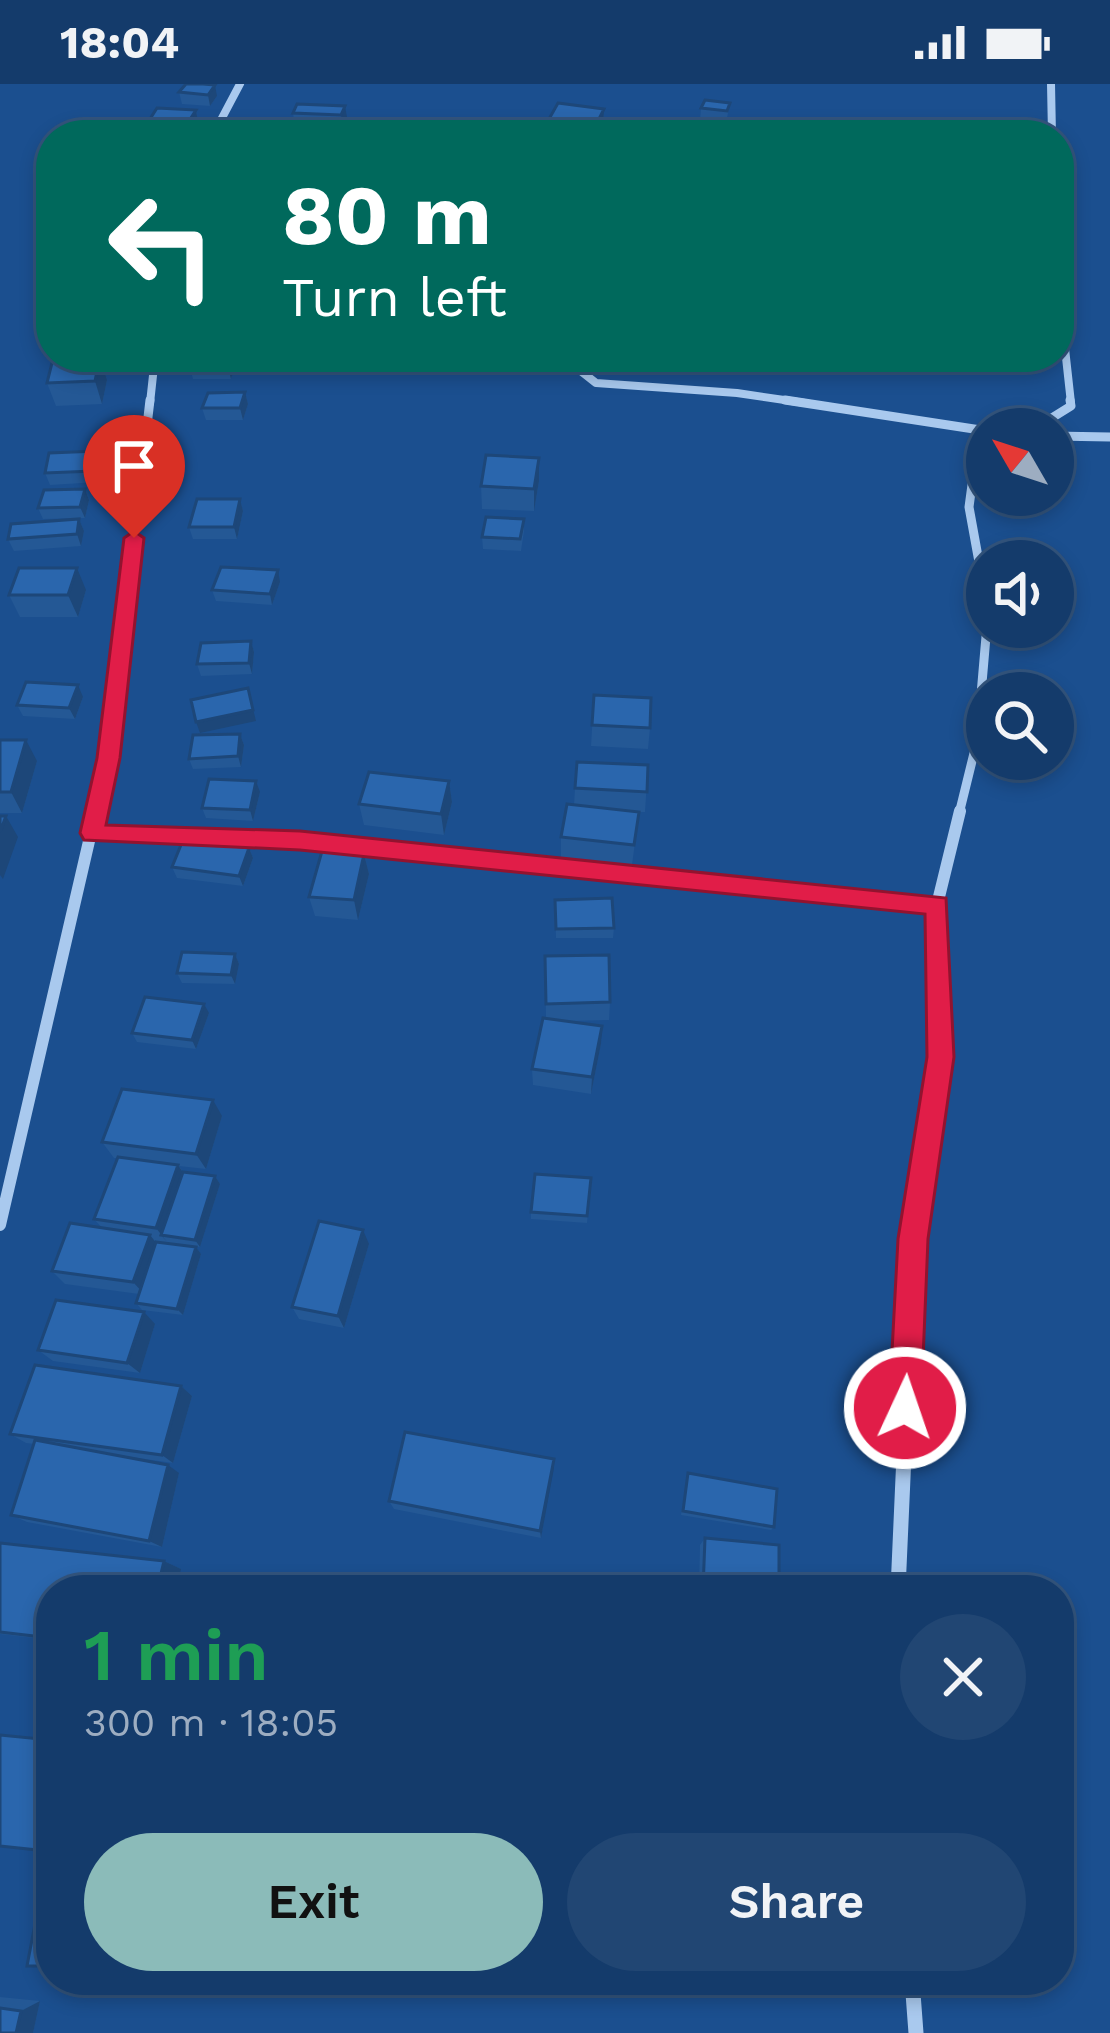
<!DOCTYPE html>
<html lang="en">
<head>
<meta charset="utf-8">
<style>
	body { margin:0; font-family:"Work Sans",sans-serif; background:#214673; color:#f1f3f6; height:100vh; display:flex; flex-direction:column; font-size:45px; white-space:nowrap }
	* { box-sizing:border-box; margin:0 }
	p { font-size:39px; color:#9dadc1 }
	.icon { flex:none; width:66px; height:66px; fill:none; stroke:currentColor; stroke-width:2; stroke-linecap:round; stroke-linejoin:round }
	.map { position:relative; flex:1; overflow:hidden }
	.panel { position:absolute; left:36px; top:1491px; width:1038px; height:420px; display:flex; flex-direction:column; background:#143b6b; border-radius:48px; box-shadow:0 6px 18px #0003,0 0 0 3px #33557e }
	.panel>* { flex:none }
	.banner { position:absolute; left:36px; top:36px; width:1038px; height:252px; border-radius:48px; box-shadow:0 6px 18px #0003,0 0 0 3px #33557e; background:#00695c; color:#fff; overflow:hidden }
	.needle { width:78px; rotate:309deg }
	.tools { position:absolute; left:966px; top:324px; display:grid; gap:24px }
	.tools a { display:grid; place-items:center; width:108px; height:108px; border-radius:50%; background:#143b6b; box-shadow:0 6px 18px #0003,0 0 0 3px #33557e; font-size:60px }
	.pin { position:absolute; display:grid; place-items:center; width:102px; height:102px; color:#fff; margin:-123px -51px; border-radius:50% 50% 50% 0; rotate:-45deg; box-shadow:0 0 12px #0007 }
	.pin .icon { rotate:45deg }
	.me { position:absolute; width:132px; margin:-66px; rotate:3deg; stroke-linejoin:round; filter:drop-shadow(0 0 9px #0008) }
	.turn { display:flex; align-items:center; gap:42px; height:252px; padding:0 48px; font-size:54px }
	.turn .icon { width:156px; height:156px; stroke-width:2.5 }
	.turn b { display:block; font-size:84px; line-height:102px }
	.round { display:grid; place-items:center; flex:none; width:126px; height:126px; border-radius:63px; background:#214673 }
	.overview { display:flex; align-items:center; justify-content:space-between; height:204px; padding:0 48px }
	h1 { font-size:72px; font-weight:600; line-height:90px; color:#1e9e55 }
	.button { display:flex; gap:24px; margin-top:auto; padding:24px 48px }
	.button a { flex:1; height:138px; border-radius:72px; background:#8bbbb9; color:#111; font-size:48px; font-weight:600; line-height:138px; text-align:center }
	.button a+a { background:#214673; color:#f1f3f6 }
	.status { display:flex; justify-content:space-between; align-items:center; height:84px; padding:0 60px; background:#143b6b; direction:ltr }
	.status svg { height:33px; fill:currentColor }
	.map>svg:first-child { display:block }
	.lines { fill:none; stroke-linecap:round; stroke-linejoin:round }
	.street-far3 { stroke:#a9c9ee; stroke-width:8 }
	.street-far2 { stroke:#a9c9ee; stroke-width:9 }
	.street-far1 { stroke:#a9c9ee; stroke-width:12 }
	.street { stroke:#a9c9ee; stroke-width:15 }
	.wall { fill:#245895 }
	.shaded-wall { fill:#1d4779 }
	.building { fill:#2a66ad; stroke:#1d4779; stroke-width:3 }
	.route { fill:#e11d48; stroke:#92132f; stroke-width:3 }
</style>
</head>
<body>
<div class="status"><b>18:04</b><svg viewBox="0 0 49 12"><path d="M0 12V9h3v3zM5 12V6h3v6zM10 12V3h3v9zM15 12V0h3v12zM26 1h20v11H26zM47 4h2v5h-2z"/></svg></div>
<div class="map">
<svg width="1110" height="1949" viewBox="0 0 1110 1949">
	<rect width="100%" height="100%" fill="#1b4f8f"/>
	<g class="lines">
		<path class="street-far3" d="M1051,0L1052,51
			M213,51L240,0
			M1059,210L1071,319
			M563,273L596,299L737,309L805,319
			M150,319L155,273"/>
		<path class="street-far2" d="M785,316L987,347
			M1034,345L1071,322L1070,316
			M1053,352L1110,353
			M987,367L976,371L969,423L987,522
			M96,730L108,674L150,316
			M959,730L977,657L987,541"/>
		<path class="street-far1" d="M92,749L300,757L937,821
			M0,1141L96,727
			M908,1262L913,1155L941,973L937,821L960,727"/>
		<path class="street" d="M898,1506L909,1259
			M912,1896L916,1949"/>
	</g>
	<path class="wall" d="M179,8L217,12L210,22L182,20Z
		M730,19L726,39L700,36L701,24Z
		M297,20L347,33L342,43L343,49L294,36L293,29Z
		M604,25L603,47L601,51H549V35Z
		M196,26L198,38L196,41H203L205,51H166V47L152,46L150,35Z
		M109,273L104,286L107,296L102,320L56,322L47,299L53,275Z
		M190,273H239L238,277H232L234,284L231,295H193L190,284L192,277Z
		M245,308L248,320L243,336H206L202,324Z
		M102,378L98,398L50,401L45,389Z
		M539,397L534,427L482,425L481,402Z
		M85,405L89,416L85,434L43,435L38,424Z
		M240,415L243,427L237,455H193L189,443Z
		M79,435L84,447L81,462L14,467L8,455Z
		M524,435V447L521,467L483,465L482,453Z
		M280,498L272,521L216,517L212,506Z
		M86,506L78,533H20L9,511Z
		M251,557L254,568L252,590L201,592L197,580Z
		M594,611L650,644L648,665L591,662Z
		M83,613L75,635L23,632L17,621Z
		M240,650L244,661L241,683L193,685L189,675Z
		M0,656L37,677L22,729H0Z
		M648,681L645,728H639L632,781L561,773V753L574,721L575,704Z
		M449,697L452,718L444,751L364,741L359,720Z
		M260,708L253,737L206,734L202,724Z
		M249,764L253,774L243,802L177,794L172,783Z
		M364,770L369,790L358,836L315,832L309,813Z
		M555,816L614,844L613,854H556Z
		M235,870L239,880L235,900L182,899L177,889Z
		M545,872L610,918L609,936L567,937L601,960L591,1010L533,1001L532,985L546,934Z
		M209,929L196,965L137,958L132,949Z
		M222,1032L206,1085L179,1082L183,1088L215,1092L220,1100L200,1163L155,1157L196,1163L201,1170L183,1231L142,1226L136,1219L139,1210L65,1200L52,1187L102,1144L94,1135L117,1074H114L102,1058Z
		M591,1094L587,1139L531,1135V1128Z
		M369,1160L344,1244L299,1235L292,1223Z
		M155,1240L140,1289L53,1277L38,1266Z
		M181,1302L192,1312L173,1379L116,1371L179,1389L162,1463L27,1438L11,1431L34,1360L26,1359L10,1350Z
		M554,1375L541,1454L394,1425L389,1417Z
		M688,1389L774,1443L771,1446L681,1431Z
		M705,1454L779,1506H699L700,1461Z
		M0,1459L164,1477L181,1485L51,1506V1556L0,1550Z
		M0,1913L40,1917L33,1949H0Z"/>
	<path class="shaded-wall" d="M215,1L217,12L210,22L208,11Z
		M345,22L347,33L343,43L341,31Z
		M604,25L603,47L601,51H595L596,41Z
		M196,26L198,38L192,49L189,37Z
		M100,273L107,296L102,320L95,297Z
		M101,273H109L105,286L101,274Z
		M231,273L234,284L231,295L228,283Z
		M245,308L248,320L243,336L240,324Z
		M98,367L102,378L98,398L94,387Z
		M539,374V397L534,427V405Z
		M85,405L89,416L85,434L80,423Z
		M240,415L243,427L237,455L234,443Z
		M79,435L84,447L81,462L77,450Z
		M77,484L86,506L78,533L68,511Z
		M278,486L280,498L272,521L270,510Z
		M251,557L254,568L252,590L249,579Z
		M78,601L83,613L75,635L69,624Z
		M248,604L256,637L200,649L196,638Z
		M240,650L244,661L241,683L238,672Z
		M26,656L37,677L22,729L11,708Z
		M256,697L260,708L253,737L250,726Z
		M449,697L452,718L444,751L441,730Z
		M6,732L18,753L3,795L0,791V748Z
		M249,764L253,774L243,802L239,792Z
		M364,770L369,790L358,836L354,816Z
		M235,870L239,880L235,900L231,891Z
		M204,920L209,929L196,965L192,956Z
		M602,942L601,960L591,1010L592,993Z
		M213,1016L222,1032L206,1085L196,1070Z
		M178,1081L188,1096L161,1151L167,1158L156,1144Z
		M215,1092L220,1100L200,1163L195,1156Z
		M363,1146L369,1160L344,1244L338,1232Z
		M150,1151L161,1165L145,1211L133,1198Z
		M196,1163L201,1170L183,1231L177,1225Z
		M144,1228L155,1240L140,1289L127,1279Z
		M181,1302L192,1312L173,1379L162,1371Z
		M554,1375V1384L541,1454L540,1447Z
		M168,1381L179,1389L162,1463L149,1457Z
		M164,1477L181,1485L176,1506H157Z
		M40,1917L33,1949H16L21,1927Z"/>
	<path class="building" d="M186,0H203L215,1L208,11L179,8Z
		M705,16L730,19L727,27L701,24Z
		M558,19L604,25L596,41L549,35Z
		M297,20L345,22L341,31L293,29Z
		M157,24L196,26L189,37L150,35Z
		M281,35L341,38L339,45L279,39Z
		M172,39L203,41L196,51L165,48Z
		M275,39L339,45L335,51H268Z
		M686,39L731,45L728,51H680Z
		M100,273L95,297L47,299L53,275Z
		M193,273H231L228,283L190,284Z
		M245,308L240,324H202L208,309Z
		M98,367L94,387L45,389L49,369Z
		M486,371L539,374L534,405L481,402Z
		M85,405L80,423L38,424L44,406Z
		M197,415H240L234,443H189Z
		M486,433L524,435L520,455L482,453Z
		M79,435L77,450L8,455L11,440Z
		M221,483L278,486L270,510L212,506Z
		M19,484H77L68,511H9Z
		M251,557L249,579L197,580L201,559Z
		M26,598L78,601L69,624L17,621Z
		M248,604L253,626L196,638L191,616Z
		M594,611L651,614L650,644L592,641Z
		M240,650L238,672L189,675L193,651Z
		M0,656H26L11,708H0Z
		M577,678L648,681L647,708L575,704Z
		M369,688L449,697L441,730L359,720Z
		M209,695L256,697L250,726L202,724Z
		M567,720L639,728L634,761L561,753Z
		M0,732H6L0,748Z
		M183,756L249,764L239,792L172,783Z
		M322,767L364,770L354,816L309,813Z
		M612,814L614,844L556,845L555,816Z
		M182,868L235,870L231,891L177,889Z
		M609,871L610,918L546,920L545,872Z
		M145,913L204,920L192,956L132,949Z
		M543,934L602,942L592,993L532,985Z
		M122,1005L213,1016L196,1070L102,1058Z
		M118,1073L178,1081L156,1144L94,1135Z
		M183,1088L215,1092L195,1156L161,1151Z
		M535,1090L591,1094L587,1132L531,1128Z
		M319,1137L363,1146L338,1232L292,1223Z
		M70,1139L150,1151L133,1198L52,1187Z
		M156,1158L196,1163L177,1225L136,1219Z
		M56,1216L144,1228L127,1279L38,1266Z
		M35,1281L181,1302L162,1371L10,1350Z
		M405,1348L554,1375L540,1447L389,1417Z
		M35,1356L168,1381L149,1457L11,1431Z
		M688,1389L777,1405L774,1443L683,1427Z
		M705,1454L779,1461V1506H703Z
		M0,1459L164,1477L157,1506H51V1554L0,1548Z
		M0,1651L51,1656V1749L47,1767L0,1762Z
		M39,1819H51V1882H27Z
		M0,1924L21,1927L16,1949H0Z"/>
	<path class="route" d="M134,447L144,454L120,674L106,741L300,747L946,814L954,973L928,1155L921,1324L916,1336L905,1340L894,1336L889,1324L898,1155L927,973L925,830L300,766L84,756L80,749L97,674L124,454Z"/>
</svg>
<div class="tools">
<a><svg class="needle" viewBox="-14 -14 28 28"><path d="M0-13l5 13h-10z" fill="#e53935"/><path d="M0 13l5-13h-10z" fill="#9dadc1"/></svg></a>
<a><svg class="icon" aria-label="sound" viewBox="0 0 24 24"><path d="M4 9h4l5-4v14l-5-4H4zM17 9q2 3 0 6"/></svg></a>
<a><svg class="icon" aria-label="search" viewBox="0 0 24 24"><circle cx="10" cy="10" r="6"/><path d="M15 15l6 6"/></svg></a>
</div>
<div class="pin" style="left:134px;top:454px;background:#d93025"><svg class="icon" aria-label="arrive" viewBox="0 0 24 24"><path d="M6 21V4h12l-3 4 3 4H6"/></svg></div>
<svg class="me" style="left:905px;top:1324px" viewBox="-20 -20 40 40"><circle r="17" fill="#e11d48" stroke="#fff" stroke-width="3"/><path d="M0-11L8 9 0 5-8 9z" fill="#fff"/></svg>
<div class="banner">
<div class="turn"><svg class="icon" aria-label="left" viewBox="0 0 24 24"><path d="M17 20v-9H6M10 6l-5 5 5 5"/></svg><div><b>80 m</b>Turn left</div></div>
</div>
<section class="panel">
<div class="overview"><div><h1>1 min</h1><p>300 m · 18:05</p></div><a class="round"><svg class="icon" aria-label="close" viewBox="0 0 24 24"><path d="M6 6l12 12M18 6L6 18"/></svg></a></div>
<div class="button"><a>Exit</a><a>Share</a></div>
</section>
</div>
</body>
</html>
